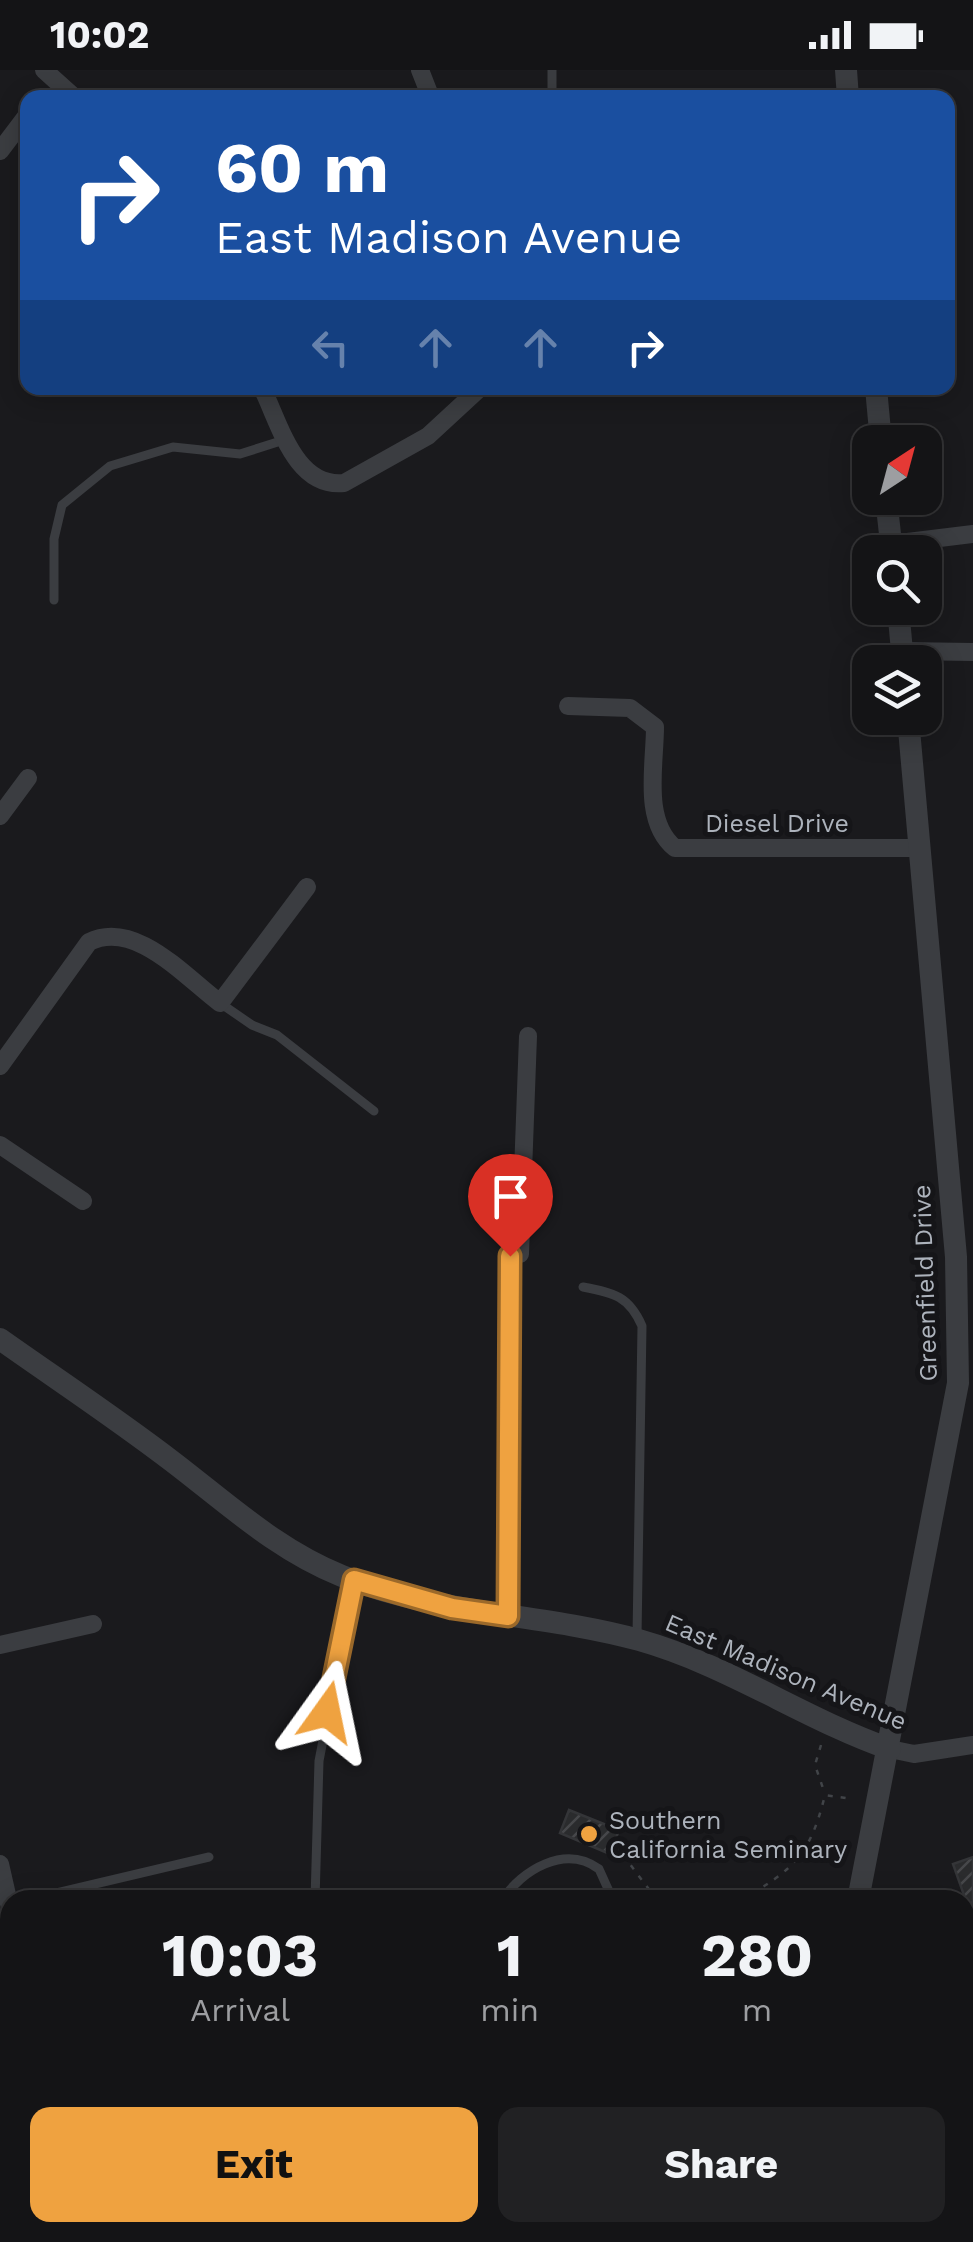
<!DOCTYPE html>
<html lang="en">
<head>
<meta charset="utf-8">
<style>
	body { margin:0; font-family:"Work Sans",sans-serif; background:#212123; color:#f1f3f6; height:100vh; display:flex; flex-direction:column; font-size:38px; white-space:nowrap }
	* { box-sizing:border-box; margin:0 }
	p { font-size:32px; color:#9d9ea1 }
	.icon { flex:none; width:55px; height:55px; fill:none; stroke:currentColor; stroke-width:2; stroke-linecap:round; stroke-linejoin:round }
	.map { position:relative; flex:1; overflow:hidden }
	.drawer { position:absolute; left:0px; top:1820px; width:975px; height:352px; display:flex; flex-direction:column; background:#141416; border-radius:30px 30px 0 0; box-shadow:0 5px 25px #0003,0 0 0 2px #333335 }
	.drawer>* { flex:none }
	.banner { position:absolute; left:20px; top:20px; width:935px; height:305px; border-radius:20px; box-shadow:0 5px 25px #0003,0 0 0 2px #333335; background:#1a4fa0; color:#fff; overflow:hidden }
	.needle { width:65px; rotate:36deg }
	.controls { position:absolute; left:852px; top:355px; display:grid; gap:20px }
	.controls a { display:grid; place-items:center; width:90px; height:90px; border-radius:20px; background:#141416; box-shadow:0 5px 25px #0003,0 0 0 2px #333335; font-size:50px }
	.pin { position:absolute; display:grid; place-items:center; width:85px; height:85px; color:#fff; margin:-102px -42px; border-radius:50% 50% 50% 0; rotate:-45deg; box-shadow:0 0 10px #0007 }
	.pin .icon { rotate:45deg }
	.me { position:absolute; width:110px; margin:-55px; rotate:12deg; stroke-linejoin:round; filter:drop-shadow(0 0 8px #0008) }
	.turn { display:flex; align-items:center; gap:35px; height:210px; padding:0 30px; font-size:45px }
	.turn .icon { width:130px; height:130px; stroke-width:2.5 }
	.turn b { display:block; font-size:70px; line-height:85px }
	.lanes { display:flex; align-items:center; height:95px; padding:0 30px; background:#0003; justify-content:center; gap:50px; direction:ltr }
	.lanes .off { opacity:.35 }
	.eta { display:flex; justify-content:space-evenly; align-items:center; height:170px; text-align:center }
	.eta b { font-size:60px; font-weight:700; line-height:70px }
	.button { display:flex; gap:20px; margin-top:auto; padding:20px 30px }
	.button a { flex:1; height:115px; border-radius:20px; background:#efa240; color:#111; font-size:40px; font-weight:700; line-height:115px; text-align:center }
	.button a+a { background:#212123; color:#f1f3f6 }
	.status { display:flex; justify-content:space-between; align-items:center; height:70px; padding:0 50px; background:#141416; direction:ltr }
	.status svg { height:28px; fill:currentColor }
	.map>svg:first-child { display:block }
	.building { fill:url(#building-hatch); stroke:#343538; stroke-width:2.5 }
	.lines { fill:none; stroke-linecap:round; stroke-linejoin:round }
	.path { stroke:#414448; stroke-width:2.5; stroke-dasharray:5 8; stroke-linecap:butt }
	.service { stroke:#3b3d41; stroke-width:9 }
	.minor { stroke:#3b3d41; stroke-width:18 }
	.tertiary { stroke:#3b3d41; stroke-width:22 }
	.route-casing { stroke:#9b692a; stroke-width:25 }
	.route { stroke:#efa240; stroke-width:18 }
	.poi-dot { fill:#efa240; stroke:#151518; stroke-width:4 }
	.labels { text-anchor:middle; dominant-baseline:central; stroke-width:10; stroke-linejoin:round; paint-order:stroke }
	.street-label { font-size:25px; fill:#adb3bc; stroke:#151518 }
	.poi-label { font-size:25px; fill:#adb3bc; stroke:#151518; text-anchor:start }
</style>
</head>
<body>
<div class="status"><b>10:02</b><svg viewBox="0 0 49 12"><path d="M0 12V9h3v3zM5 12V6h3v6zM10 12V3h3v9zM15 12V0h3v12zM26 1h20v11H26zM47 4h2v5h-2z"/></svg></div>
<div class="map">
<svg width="973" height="2172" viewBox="0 0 973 2172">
	<defs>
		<pattern id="building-hatch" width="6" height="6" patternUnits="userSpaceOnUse" patternTransform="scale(2.5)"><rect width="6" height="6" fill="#2a2b2d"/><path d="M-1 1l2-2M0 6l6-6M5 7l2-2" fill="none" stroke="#46474a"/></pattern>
	</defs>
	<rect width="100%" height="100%" fill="#1a1a1d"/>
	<path class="building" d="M569,1740L619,1760L610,1784L560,1763Z
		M973,1787V1845H971L953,1794Z"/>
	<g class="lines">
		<path class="path" d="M821,1675L815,1695L825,1724
			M612,1782L620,1781L657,1830
			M741,1830C793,1800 810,1786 825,1725L852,1729
			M965,2130L973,2133"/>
		<path class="service" d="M552,0V28
			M54,530V469L62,435L110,396L173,377L240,384L284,370
			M220,933L252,955L277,965L374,1041
			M583,1217C614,1223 629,1226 642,1256L637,1566
			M27,1830L209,1787
			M315,1830L319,1691L353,1513
			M475,1830L476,1827
			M502,1830C522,1800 565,1774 599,1799L613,1830"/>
		<path class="minor" d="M44,0L75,28
			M420,0L431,28
			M0,81L28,44
			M262,318C280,354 295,418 344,413L428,366L480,318
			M891,474L973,464
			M902,581L973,582
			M568,636L630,638L655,657C655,695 642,751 675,778H921
			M0,746L28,708
			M0,996L89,872C135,849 184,906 220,933L307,817
			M0,1075L83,1131
			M508,1545L510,1186L520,1184L528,966
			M0,1575L93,1554
			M890,1679L914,1684L973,1675
			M0,1794L10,1838
			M0,2093L10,2090
			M85,2162L87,2172"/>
		<path class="tertiary" d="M846,0L848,28
			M876,318L881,372
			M886,428L892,482
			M898,538L903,592
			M0,1269C58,1310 117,1349 173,1392C228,1434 277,1480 342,1506C437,1545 541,1543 639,1570C728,1595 804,1649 890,1679
			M858,1830L958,1313L956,1187L908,648
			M787,2172L789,2162"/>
	</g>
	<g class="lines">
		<g class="route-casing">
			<path id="route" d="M327,1642L354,1510L452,1538L508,1546L510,1186"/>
		</g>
		<use href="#route" class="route"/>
	</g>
	<circle class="poi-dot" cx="589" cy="1764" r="10"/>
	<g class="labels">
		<g class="street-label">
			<text x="777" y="753">Diesel Drive</text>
			<text transform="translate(925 1213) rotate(-92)">Greenfield Drive</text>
			<text transform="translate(786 1602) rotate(23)">East Madison Avenue</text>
		</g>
		<g class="poi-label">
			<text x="609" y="1750">Southern<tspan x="609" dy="29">California Seminary</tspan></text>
		</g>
	</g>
</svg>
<div class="controls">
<a><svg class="needle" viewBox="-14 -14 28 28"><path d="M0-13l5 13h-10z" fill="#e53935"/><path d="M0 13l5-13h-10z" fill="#9d9ea1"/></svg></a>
<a><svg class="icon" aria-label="search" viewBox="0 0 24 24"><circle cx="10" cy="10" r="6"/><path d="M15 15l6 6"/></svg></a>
<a><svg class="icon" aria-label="layers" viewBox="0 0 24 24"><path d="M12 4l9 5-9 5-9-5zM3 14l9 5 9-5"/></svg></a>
</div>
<div class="pin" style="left:510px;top:1186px;background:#d93025"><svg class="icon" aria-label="arrive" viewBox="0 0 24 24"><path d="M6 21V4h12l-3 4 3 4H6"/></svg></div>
<svg class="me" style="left:327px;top:1642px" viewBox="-20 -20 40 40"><path d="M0-17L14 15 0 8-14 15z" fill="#efa240" stroke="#fff" stroke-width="4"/></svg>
<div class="banner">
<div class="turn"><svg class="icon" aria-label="right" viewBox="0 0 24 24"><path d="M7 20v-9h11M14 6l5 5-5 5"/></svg><div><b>60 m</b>East Madison Avenue</div></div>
<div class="lanes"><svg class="icon off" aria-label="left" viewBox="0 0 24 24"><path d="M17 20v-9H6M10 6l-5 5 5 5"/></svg><svg class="icon off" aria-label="ahead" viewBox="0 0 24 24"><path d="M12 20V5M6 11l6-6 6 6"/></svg><svg class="icon off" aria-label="ahead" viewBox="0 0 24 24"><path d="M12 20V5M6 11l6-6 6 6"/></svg><svg class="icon" aria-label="right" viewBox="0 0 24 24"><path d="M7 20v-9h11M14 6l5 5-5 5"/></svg></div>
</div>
<section class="drawer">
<div class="eta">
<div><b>10:03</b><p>Arrival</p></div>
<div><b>1</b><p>min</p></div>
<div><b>280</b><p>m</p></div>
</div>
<div class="button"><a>Exit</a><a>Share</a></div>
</section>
</div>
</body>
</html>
